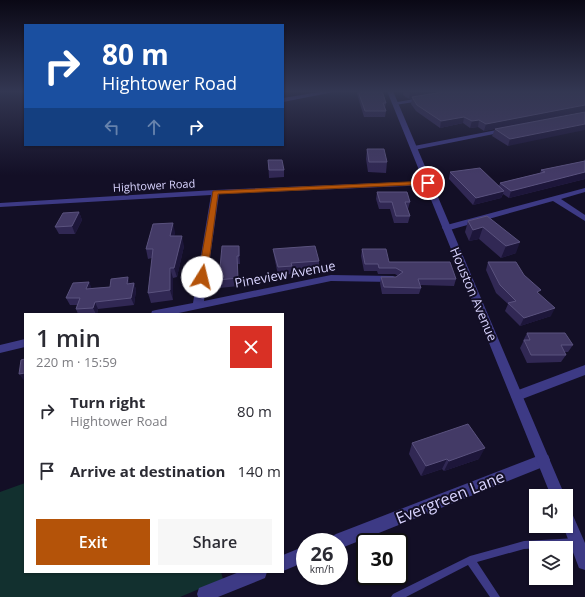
<!DOCTYPE html>
<html lang="en">
<head>
<meta charset="utf-8">
<style>
	body { margin:0; font-family:"Open Sans",sans-serif; background:#f7f7f7; color:#2b2b33; height:100vh; display:flex; flex-direction:column; font-size:15px; white-space:nowrap }
	* { box-sizing:border-box; margin:0 }
	p { font-size:13px; color:#7c7c81 }
	.icon { flex:none; width:22px; height:22px; fill:none; stroke:currentColor; stroke-width:2; stroke-linecap:round; stroke-linejoin:round }
	.map { position:relative; flex:1; overflow:hidden }
	.drawer { position:absolute; left:24px; top:313px; width:260px; height:260px; display:flex; flex-direction:column; background:#fff; border-radius:0px; box-shadow:0 1px 3px #0004 }
	.drawer>* { flex:none }
	.hud { position:absolute; left:24px; top:24px; width:260px; height:122px; border-radius:0px; box-shadow:0 1px 3px #0004; background:#1a4fa0; color:#fff; overflow:hidden }
	.controls { position:absolute; left:529px; top:489px; display:grid; gap:8px }
	.controls a { display:grid; place-items:center; width:44px; height:44px; border-radius:0px; background:#fff; box-shadow:0 1px 3px #0004; font-size:20px }
	.speed { position:absolute; left:296px; top:533px; display:flex; gap:8px; font-size:20px; font-weight:700; text-align:center }
	.speed>* { display:grid; place-content:center; width:52px; height:52px; border-radius:50%; background:#fff; box-shadow:0 1px 3px #0004; line-height:1 }
	.speed small { font-size:10px; font-weight:400 }
	.speed .limit { border:2px solid #111; border-radius:6px; background:#fff; color:#111 }
	.pin { position:absolute; display:grid; place-items:center; width:34px; height:34px; color:#fff; margin:-17px; border:2px solid #fff; border-radius:50%; box-shadow:0 1px 4px #0007 }
	.me { position:absolute; width:44px; margin:-22px; rotate:9deg; stroke-linejoin:round; filter:drop-shadow(0 0 3px #0008) }
	.turn { display:flex; align-items:center; gap:14px; height:84px; padding:0 12px; font-size:18px }
	.turn .icon { width:52px; height:52px; stroke-width:2.5 }
	.turn b { display:block; font-size:28px; line-height:34px }
	.lanes { display:flex; align-items:center; height:38px; padding:0 12px; background:#0003; justify-content:center; gap:20px; direction:ltr }
	.lanes .off { opacity:.35 }
	.round { display:grid; place-items:center; flex:none; width:42px; height:42px; border-radius:0px; background:#f7f7f7 }
	.summary { display:flex; align-items:center; justify-content:space-between; height:68px; padding:0 12px }
	h1 { font-size:24px; font-weight:600; line-height:30px }
	.action { display:flex; gap:8px; margin-top:auto; padding:8px 12px }
	.action a { flex:1; height:46px; border-radius:0px; background:#b45309; color:#fff; font-size:16px; font-weight:600; line-height:46px; text-align:center }
	.action a+a { background:#f7f7f7; color:#2b2b33 }
	ul { padding:0; list-style:none }
	li { display:flex; align-items:center; gap:12px; height:60px; padding:0 12px }
	li div { flex:1 }
	li b { display:block; font-size:15px }
	li em { font-style:normal }
	.map>svg:first-child { display:block }
	.green { fill:#12302f }
	.lines { fill:none; stroke-linecap:round; stroke-linejoin:round }
	.service { fill:#3d3a85; fill-rule:evenodd }
	.minor { fill:#3d3a85; fill-rule:evenodd }
	.tertiary { fill:#3d3a85; fill-rule:evenodd }
	.wall { fill:#312854 }
	.shaded-wall { fill:#1d163a }
	.building { fill:#433a66; stroke:#5a527e }
	.route { fill:#b45309; stroke:#753606 }
	.labels { text-anchor:middle; dominant-baseline:central; stroke-width:4; stroke-linejoin:round; paint-order:stroke }
	.far-street-label { font-size:11px; fill:#d9d4ff; stroke:#130f26 }
	.street-label { font-size:13px; fill:#d9d4ff; stroke:#130f26 }
	.near-street-label { font-size:16px; fill:#d9d4ff; stroke:#130f26 }
</style>
</head>
<body>
<div class="map">
<svg width="585" height="597" viewBox="0 0 585 597">
	<rect width="100%" height="100%" fill="#130f26"/>
	<path class="green" d="M25,483V572H221L223,579L180,597H0V492Z"/>
	<g class="lines">
		<path class="service" d="M577,538L580,539L581,542L580,545L577,546L524,549L477,562L500,597H490L468,565L406,597H391L393,594L470,556L524,541Z"/>
		<path class="minor" d="M325,91H339L283,102V98Z
			M425,97L428,99L427,100L395,105L392,103Z
			M507,128L509,129V131L414,150L411,148L414,146Z
			M428,181L432,183L431,185L219,194L204,301L331,275L393,276L398,279L393,282L331,281L174,314H151L152,311L156,310L193,303L211,195L0,207V203L215,190Z
			M585,188V192L561,199L585,215V221L553,201L446,231L442,228L443,226Z
			M25,339V347L0,353V345Z
			M585,365V375L517,401L513,400L511,396L513,392Z
			M543,454L548,455L550,460L548,465L339,549V542H328L331,537L336,534Z
			M305,546V562L283,571V555Z
			M239,572H267L265,578L218,597H198L197,594L199,588Z"/>
		<path class="tertiary" d="M387,91H393L565,496H551Z
			M566,509L571,511L585,543V570L579,568L563,526H566Z"/>
	</g>
	<path class="wall" d="M357,91H374L386,103L385,108L386,111L385,117H364L357,94Z
		M402,91H585V111L484,131L478,127L470,128L463,123L440,128L416,111L411,104L412,98L409,99L403,95Z
		M585,112L508,146L492,136L495,129Z
		M367,149L387,162L386,173L368,172L366,159Z
		M585,159V179L509,198L503,194L501,198L473,205L449,179L450,172L499,186L500,183L540,173L541,170L584,161Z
		M268,160L284,170V177L269,178Z
		M377,192L410,202L408,209L410,216L408,223H394L390,209H379L376,199Z
		M79,212L82,220L75,234H59L55,227Z
		M487,216L516,253L501,258L479,239L469,241L465,232L468,221Z
		M175,232L174,236L184,246L177,277L173,278V300L151,303L148,293L152,258L148,259L146,249Z
		M239,246L240,254V264H237L239,286L219,288L218,280L220,268Z
		M273,249L319,261V268L292,270V274L278,275L274,256Z
		M362,249L389,262L456,279L454,286L420,285L421,288L419,294H382L380,283L381,277H396L398,276L395,274H378L377,271H364L361,256Z
		M488,262L524,275L539,294L551,316L520,326L505,311L508,304L496,293L486,270Z
		M89,282L91,288L110,287L134,283L136,290L134,305L98,309L97,314H78L76,309L77,305H70L66,298Z
		M527,333L573,345L568,352H565L566,355L561,362L527,363L520,348L523,342V341Z
		M412,443L479,459L444,471L442,469L421,476L409,454Z"/>
	<path class="shaded-wall" d="M416,91H451L409,99L410,92Z
		M585,105V111L484,131L486,124Z
		M464,117L463,123L440,128L441,121Z
		M479,120L478,127L470,128L472,121Z
		M585,124V130L508,146L510,139Z
		M585,172V179L509,198L511,191Z
		M504,191L501,198L473,205L476,198Z
		M79,212L82,220L75,234L72,226Z
		M173,223L175,232L172,246L170,236Z
		M483,227L479,239L469,241L473,230Z
		M182,236L184,246L177,277L174,268Z
		M520,242L516,253L501,258L506,246Z
		M239,246L240,254V264L239,256Z
		M170,268L173,278V300L170,290Z
		M128,277L130,284H127Z
		M89,282L92,289H86Z
		M134,283L136,290L134,305L131,298Z
		M95,302L98,309L97,314H96L93,308Z
		M555,308L551,316L520,326L524,318Z
		M25,373V382L19,374Z
		M485,448L479,459L444,471L449,461Z
		M447,459L442,469L421,476L426,466Z"/>
	<path class="building" d="M358,91H374V92L382,91L386,103H383L386,111H365Z
		M449,91H585V105L486,124L479,120L472,121L464,117L441,121L417,105L412,97Z
		M585,112V124L510,139L495,129Z
		M367,149H384L387,162H369Z
		M268,160H282L284,170H269Z
		M585,161V172L511,191L500,183L545,172L541,170Z
		M480,168L504,191L476,198L450,172Z
		M377,192H407L410,202H405L410,216H396L392,202H380Z
		M79,212L72,226L55,227L63,213Z
		M487,216L520,242L506,246L483,227L473,230L468,221Z
		M173,223L170,236H182L174,268H170V290L148,293L153,249H146L153,224Z
		M222,246H239V256H237L238,278L218,280V268H220Z
		M315,246L319,261L291,263L292,266L278,267L273,249Z
		M362,249H386L389,262H450L456,279H418L421,288L384,287L381,277H396L403,272L396,268H379L378,264H365Z
		M488,262H516L524,275L541,290L537,292L555,308L524,318L508,303L516,301L500,285Z
		M128,277L127,284L134,283L131,298L95,302L93,308L76,309L80,298H66L73,283L89,282L86,289L110,287L111,279Z
		M527,333H565L573,345H561L566,355H531L524,340H530Z
		M25,359V373L19,374L21,360Z
		M468,424L485,448L449,461L447,459L426,466L412,443Z"/>
	<linearGradient id="sky" x2="0" y2="1"><stop stop-color="#0a0815"/><stop offset="0.52" stop-color="#333752"/><stop offset="1" stop-color="#333752" stop-opacity="0"/></linearGradient>
	<rect width="585" height="175" fill="url(#sky)"/>
	<path class="route" d="M428,181H431V184L218,194L207,277L202,279L198,277L213,191Z"/>
	<g class="labels">
		<g class="far-street-label">
			<text transform="translate(154 185) rotate(-3)">Hightower Road</text>
		</g>
		<g class="street-label">
			<text transform="translate(285 274) rotate(-10)">Pineview Avenue</text>
			<text transform="translate(474 294) rotate(67)">Houston Avenue</text>
		</g>
		<g class="near-street-label">
			<text transform="translate(450 497) rotate(-22)">Evergreen Lane</text>
		</g>
	</g>
</svg>
<div class="controls">
<a><svg class="icon" aria-label="sound" viewBox="0 0 24 24"><path d="M4 9h4l5-4v14l-5-4H4zM17 9q2 3 0 6"/></svg></a>
<a><svg class="icon" aria-label="layers" viewBox="0 0 24 24"><path d="M12 4l9 5-9 5-9-5zM3 14l9 5 9-5"/></svg></a>
</div>
<div class="speed"><div>26<small>km/h</small></div><div class="limit">30</div></div>
<div class="pin" style="left:428px;top:183px;background:#d93025"><svg class="icon" aria-label="arrive" viewBox="0 0 24 24"><path d="M6 21V4h12l-3 4 3 4H6"/></svg></div>
<svg class="me" style="left:202px;top:277px" viewBox="-20 -20 40 40"><circle r="19" fill="#fff"/><path d="M0-13L10 11 0 6-10 11z" fill="#b45309"/></svg>
<div class="hud">
<div class="turn"><svg class="icon" aria-label="right" viewBox="0 0 24 24"><path d="M7 20v-9h11M14 6l5 5-5 5"/></svg><div><b>80 m</b>Hightower Road</div></div>
<div class="lanes"><svg class="icon off" aria-label="left" viewBox="0 0 24 24"><path d="M17 20v-9H6M10 6l-5 5 5 5"/></svg><svg class="icon off" aria-label="ahead" viewBox="0 0 24 24"><path d="M12 20V5M6 11l6-6 6 6"/></svg><svg class="icon" aria-label="right" viewBox="0 0 24 24"><path d="M7 20v-9h11M14 6l5 5-5 5"/></svg></div>
</div>
<section class="drawer">
<div class="summary"><div><h1>1 min</h1><p>220 m · 15:59</p></div><a class="round" style="background:#d93025;color:#fff"><svg class="icon" aria-label="close" viewBox="0 0 24 24"><path d="M6 6l12 12M18 6L6 18"/></svg></a></div>
<ul>
<li><svg class="icon" aria-label="right" viewBox="0 0 24 24"><path d="M7 20v-9h11M14 6l5 5-5 5"/></svg><div><b>Turn right</b><p>Hightower Road</p></div><em>80 m</em></li>
<li><svg class="icon" aria-label="arrive" viewBox="0 0 24 24"><path d="M6 21V4h12l-3 4 3 4H6"/></svg><div><b>Arrive at destination</b></div><em>140 m</em></li>
</ul>
<div class="action"><a>Exit</a><a>Share</a></div>
</section>
</div>
</body>
</html>
